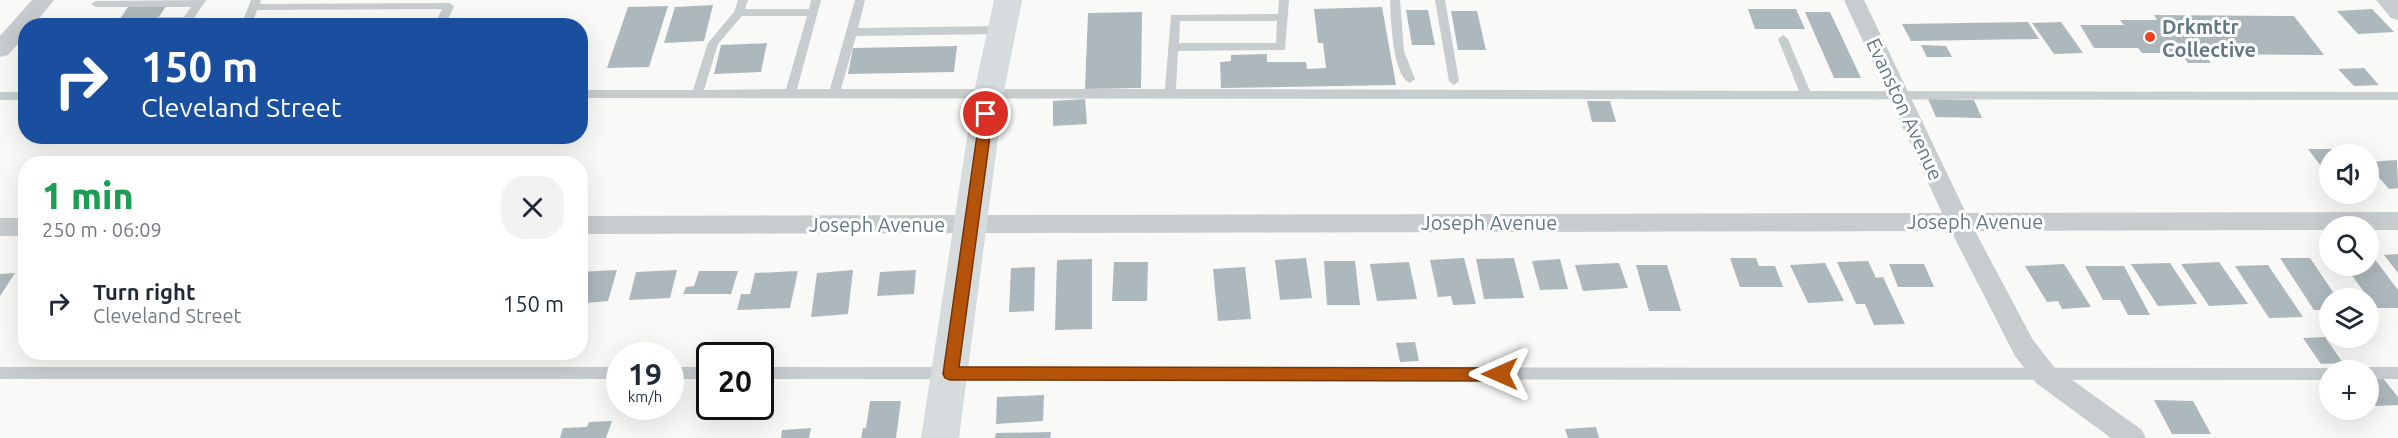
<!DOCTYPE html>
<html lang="en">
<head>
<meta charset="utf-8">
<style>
	body { margin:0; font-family:Ubuntu,sans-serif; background:#f2f2f3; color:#1f2937; height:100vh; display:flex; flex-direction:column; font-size:22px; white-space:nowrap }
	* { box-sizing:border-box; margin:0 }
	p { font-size:20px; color:#747a83 }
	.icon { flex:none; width:33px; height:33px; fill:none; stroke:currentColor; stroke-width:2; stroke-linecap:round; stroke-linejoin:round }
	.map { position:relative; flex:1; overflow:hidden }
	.sheet { position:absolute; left:18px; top:156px; width:570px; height:204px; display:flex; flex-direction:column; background:#fff; border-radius:24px; box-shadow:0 6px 24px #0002 }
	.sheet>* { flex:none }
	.hud { position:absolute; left:18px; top:18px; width:570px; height:126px; border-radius:24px; box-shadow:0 6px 24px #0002; background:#1a4fa0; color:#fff; overflow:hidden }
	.buttons { position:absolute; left:2319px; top:144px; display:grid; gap:12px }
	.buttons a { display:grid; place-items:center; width:60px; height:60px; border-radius:50%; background:#fff; box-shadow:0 6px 24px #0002; font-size:30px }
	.speed { position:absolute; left:606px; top:342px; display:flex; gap:12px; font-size:30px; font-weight:700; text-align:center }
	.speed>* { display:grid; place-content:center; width:78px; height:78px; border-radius:50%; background:#fff; box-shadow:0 6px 24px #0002; line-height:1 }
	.speed small { font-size:15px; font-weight:400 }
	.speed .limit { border:3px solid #111; border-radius:9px; background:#fff; color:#111 }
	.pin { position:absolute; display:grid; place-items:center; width:51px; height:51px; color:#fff; margin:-26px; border:3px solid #fff; border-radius:50%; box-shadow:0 2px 6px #0007 }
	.me { position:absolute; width:66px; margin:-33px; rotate:270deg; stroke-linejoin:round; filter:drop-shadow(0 0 4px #0008) }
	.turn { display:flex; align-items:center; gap:21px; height:126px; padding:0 24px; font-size:27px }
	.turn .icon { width:78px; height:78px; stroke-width:2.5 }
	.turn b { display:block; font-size:42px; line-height:51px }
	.round { display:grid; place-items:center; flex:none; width:63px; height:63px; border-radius:24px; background:#f2f2f3 }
	.headline { display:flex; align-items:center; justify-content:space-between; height:102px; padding:0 24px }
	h1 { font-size:36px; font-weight:800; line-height:45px; color:#1e9e55 }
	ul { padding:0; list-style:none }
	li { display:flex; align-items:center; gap:18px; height:90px; padding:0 24px }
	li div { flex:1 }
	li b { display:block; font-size:22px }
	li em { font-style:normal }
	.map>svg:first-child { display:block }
	.building { fill:#adb8bc }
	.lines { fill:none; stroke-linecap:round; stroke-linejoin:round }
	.service { fill:#c7cccf; fill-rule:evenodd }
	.minor { fill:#c7cccf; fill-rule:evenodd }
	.secondary { fill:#d6dbde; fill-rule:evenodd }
	.route { fill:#b45309; stroke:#753606; stroke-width:1.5 }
	.poi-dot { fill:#ef3f21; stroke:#fff; stroke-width:2 }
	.labels { text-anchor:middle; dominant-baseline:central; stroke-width:6; stroke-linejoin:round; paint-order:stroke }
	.poi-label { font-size:20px; font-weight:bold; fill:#627884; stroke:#fff; text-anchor:start }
	.street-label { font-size:20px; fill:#627884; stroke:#fff }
</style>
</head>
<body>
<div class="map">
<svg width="2398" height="438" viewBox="0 0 2398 438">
	<rect width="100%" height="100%" fill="#f9f9f7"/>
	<path class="building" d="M713,5L704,41L664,43L675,7Z
		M166,6L153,26H115L128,7Z
		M668,6L649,67L607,68L628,7Z
		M1382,7L1396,85L1221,88L1220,62L1231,61V55L1267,54V62H1306L1307,69L1326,68L1323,43H1318L1314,9Z
		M1748,9H1796L1805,29H1755Z
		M2372,9L2394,32L2358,34L2337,11Z
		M1406,10H1428L1435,45H1412Z
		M1451,11H1477L1486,50H1458Z
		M1142,12L1141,88L1085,89L1088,13Z
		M1805,12H1830L1861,78H1834Z
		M2154,15L2294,16L2324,55L2204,54L2211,63H2188L2181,53H2142L2138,48H2094L2080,25H2124L2120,20H2157Z
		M2028,22L2039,39L1911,41L1902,24Z
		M2061,22L2083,53L2054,54L2032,23Z
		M767,43L761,72L714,74L721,45Z
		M1921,45L1946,46L1952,57H1927Z
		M957,46L954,72L848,74L853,48Z
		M2364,68L2379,85L2354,86L2338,69Z
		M1085,99L1087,124L1053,126V101Z
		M1928,99L1974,100L1982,118L1936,117Z
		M1587,101H1610L1616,122H1592Z
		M2308,149H2345L2349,154H2330V178Z
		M2397,160L2398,188L2389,189L2368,165V162Z
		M2398,254V273L2384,255Z
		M1306,258L1312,298L1280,300L1275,260Z
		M1464,258L1476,304L1453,305L1451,296L1438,297L1430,260Z
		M1514,258L1524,298L1484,299L1476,259Z
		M1730,258H1756L1759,266H1775L1783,287H1740Z
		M2280,258H2310L2337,298H2330V310H2314Z
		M2368,258H2374L2398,290V308H2376L2345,266H2368Z
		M1092,259V329L1055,330L1057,260Z
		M1560,259L1568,289L1540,290L1532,261Z
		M1324,261H1355L1360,305H1327Z
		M1868,261L1876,278L1883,277L1905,324L1874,325L1865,304H1856L1837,262Z
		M1114,262H1148L1147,301H1112Z
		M1409,262L1417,299L1377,301L1370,264Z
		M2219,262L2248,304L2209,306L2181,264Z
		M1619,263L1628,288L1583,291L1575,265Z
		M1825,263L1844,301L1808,303L1790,265Z
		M2170,263L2197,304L2158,306L2131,264Z
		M1889,264H1924L1934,287H1898Z
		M2064,264L2091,307L2062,309L2058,301L2047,302L2025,266Z
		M1636,265H1667L1681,311H1649Z
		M2268,265L2303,317L2269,318L2235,266Z
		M2085,266H2124L2150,315H2128L2120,300H2103Z
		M1035,267L1034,311L1009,312L1011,268Z
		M1245,267L1251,319L1218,321L1213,269Z
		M617,270L608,301L586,303L588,296H580V272Z
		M677,270L670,298L629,300L636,272Z
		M853,270L848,314L811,317L817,273Z
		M916,270L914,294L877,296L880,272Z
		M699,271H738L731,294H683L686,287L694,286Z
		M798,271L790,308L737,310L741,294H750L755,273Z
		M15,273L0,296V274Z
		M2325,337L2343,363L2321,364L2303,338Z
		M1415,342L1419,361L1400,362L1396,343Z
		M2382,377L2398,397V405L2376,406L2368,396V378Z
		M1044,395L1043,421L996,424L997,397Z
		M2154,400L2193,401L2211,434H2172Z
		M870,401H901L896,438H861L863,428H866Z
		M612,421L606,438H560L563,428L587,427L589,422Z
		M1596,427L1599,438H1568L1565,429Z
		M811,428L809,438H781L782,430Z
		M1051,432L1050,438H995L996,433Z"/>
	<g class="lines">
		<path class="service" d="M206,0L189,26L156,25L151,21L156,17H184L191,7H96L91,4L96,1Z
			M251,0H261L260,4L449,3L454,6L445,26H434L442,9L257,10L251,26H241Z
			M738,0H748L745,9H809L811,0H821L797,89H830L855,0H865L858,28L1002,26L1007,30L1002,34L856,36L841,89H1165L1171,15L1278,14L1279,0H1289L1285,50L1178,51L1176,89L1799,91L1778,39L1783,35L1788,39L1810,91L2398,92V100L580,98V90H693L708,43L734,12ZM742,16H807L786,89L704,90L718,44ZM1180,21H1277L1276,43H1179Z
			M1390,0H1400L1404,51L1415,79L1410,83C1392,75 1391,18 1390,0Z
			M1435,0H1445L1459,81L1454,85L1449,81Z
			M81,18H118L123,22L118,26L77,24L76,22Z
			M0,92H26V100H0Z
			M0,367H620V379H0Z
			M670,367H710V379H670Z
			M760,367L2330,368L2335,370H2330V380L760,379Z
			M2368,367H2398V379H2368V370H2363Z"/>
		<path class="minor" d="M32,0H54L33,26H26V35L8,55L0,57V36Z
			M1844,0H1864L1966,213L2398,212V230H2368V226H2330V230L1975,231L2033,340L2054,367L2142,430L2146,438H2111L2036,383L2015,356L1951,231L580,234V216L1942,213Z
			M2376,0H2398V20L2391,18Z
			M0,218H26V236H0Z"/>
		<path class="secondary" d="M994,0H1022L1004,92L959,438H921L974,92Z"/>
	</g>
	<path class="route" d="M986,109L993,114L959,367L1500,368L1505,370L1507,374L1505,379L1500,381L950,380L945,378L943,374L980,114Z"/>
	<circle class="poi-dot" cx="2150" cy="37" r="6"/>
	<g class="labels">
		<g class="poi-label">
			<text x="2162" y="26">Drkmttr<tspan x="2162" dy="23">Collective</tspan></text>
		</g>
		<g class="street-label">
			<text transform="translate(1905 109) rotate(65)">Evanston Avenue</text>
			<text x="1975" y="221">Joseph Avenue</text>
			<text x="1489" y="222">Joseph Avenue</text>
			<text x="877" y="224">Joseph Avenue</text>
		</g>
	</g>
</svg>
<div class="buttons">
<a><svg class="icon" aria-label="sound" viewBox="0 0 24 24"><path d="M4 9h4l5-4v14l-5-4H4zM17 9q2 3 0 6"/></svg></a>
<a><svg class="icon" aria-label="search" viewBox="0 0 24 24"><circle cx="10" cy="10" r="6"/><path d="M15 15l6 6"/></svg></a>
<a><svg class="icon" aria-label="layers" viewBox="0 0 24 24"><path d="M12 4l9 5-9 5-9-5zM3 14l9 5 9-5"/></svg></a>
<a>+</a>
</div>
<div class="speed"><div>19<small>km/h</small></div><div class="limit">20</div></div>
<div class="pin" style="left:986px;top:114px;background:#d93025"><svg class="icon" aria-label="arrive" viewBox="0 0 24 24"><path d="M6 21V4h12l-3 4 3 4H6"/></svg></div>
<svg class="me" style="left:1500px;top:374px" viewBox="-20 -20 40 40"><path d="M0-17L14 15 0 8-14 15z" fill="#b45309" stroke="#fff" stroke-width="4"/></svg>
<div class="hud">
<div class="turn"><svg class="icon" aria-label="right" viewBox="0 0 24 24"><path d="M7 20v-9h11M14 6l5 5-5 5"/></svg><div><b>150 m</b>Cleveland Street</div></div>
</div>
<section class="sheet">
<div class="headline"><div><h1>1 min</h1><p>250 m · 06:09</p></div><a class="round"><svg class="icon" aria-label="close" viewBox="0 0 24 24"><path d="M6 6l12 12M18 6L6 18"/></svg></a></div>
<ul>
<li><svg class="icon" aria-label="right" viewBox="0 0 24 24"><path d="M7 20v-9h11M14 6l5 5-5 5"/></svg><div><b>Turn right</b><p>Cleveland Street</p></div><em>150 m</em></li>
</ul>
</section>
</div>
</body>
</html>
